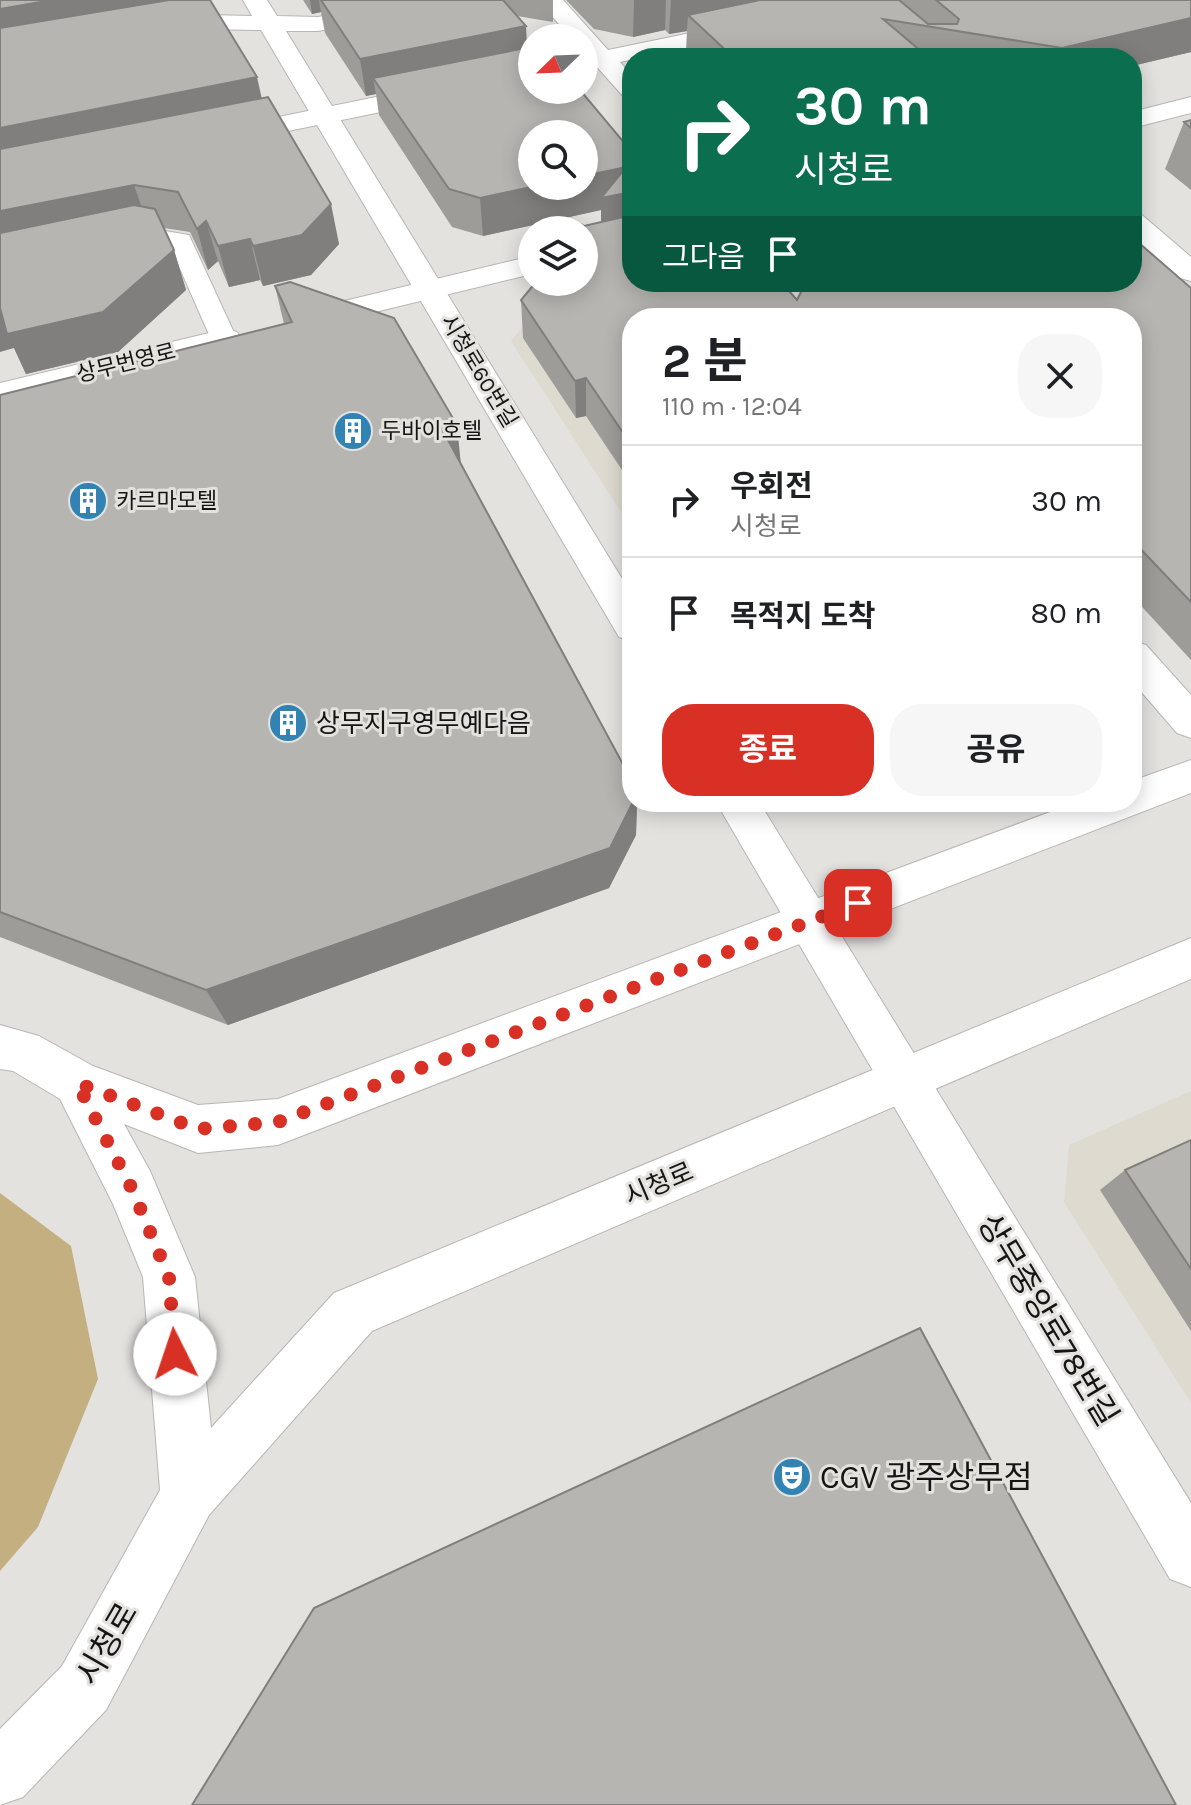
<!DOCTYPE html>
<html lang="ko">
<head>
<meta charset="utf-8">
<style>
	body { margin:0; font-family:Karla,"Noto Sans KR",sans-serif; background:#f6f6f6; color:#202124; height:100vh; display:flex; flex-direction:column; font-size:30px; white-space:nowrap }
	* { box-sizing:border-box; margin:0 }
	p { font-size:26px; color:#757577 }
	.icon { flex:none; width:44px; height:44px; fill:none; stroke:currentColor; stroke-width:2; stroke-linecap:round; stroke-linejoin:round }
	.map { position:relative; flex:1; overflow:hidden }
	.sheet { position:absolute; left:622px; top:308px; width:520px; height:504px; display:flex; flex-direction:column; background:#fff; border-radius:32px; box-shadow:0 4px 20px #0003 }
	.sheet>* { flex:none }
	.guide { position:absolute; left:622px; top:48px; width:520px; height:244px; border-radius:32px; box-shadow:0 4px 20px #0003; background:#0b6e4f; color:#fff; overflow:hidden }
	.needle { width:52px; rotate:247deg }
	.tools { position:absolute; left:518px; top:24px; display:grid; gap:16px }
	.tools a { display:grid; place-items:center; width:80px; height:80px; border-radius:50%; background:#fff; box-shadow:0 4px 20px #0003; font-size:40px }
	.pin { position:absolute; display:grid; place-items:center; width:68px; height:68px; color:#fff; margin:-34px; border-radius:16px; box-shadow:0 4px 12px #0006 }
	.me { position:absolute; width:88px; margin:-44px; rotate:356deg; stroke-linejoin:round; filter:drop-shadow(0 0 6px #0008) }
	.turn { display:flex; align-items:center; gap:28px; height:168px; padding:0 40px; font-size:36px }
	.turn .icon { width:104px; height:104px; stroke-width:2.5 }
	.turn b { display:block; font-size:56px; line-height:68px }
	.then { display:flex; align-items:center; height:76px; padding:0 40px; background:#0003; gap:16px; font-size:30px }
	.round { display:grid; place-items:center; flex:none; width:84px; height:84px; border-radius:32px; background:#f6f6f6 }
	.head { display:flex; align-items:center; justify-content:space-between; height:136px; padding:0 40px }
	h1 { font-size:48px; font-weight:700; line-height:60px }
	.primary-button { display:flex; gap:16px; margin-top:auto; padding:16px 40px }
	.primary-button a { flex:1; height:92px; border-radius:32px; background:#d93025; color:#fff; font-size:32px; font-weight:700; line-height:92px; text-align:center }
	.primary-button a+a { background:#f6f6f6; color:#202124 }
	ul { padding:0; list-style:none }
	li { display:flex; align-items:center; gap:24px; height:112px; padding:0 40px; border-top:2px solid #e0e0e0 }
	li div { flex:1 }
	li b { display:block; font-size:30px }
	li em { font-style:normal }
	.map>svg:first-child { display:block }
	.built { fill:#dedacf }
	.green { fill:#c3af7f }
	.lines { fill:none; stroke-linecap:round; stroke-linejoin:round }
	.service-casing { stroke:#b7b6b2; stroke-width:2 }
	.pedestrian-casing { stroke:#b7b6b2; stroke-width:2 }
	.minor-casing { stroke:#b7b6b2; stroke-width:2 }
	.tertiary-casing { stroke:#b7b6b2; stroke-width:2 }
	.service { fill:#fff; fill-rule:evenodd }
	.pedestrian { fill:#fff; fill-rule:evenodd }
	.minor { fill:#fff; fill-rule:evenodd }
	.tertiary { fill:#fff; fill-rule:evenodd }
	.wall { fill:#9d9c99 }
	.shaded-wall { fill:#807f7d }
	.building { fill:#b7b5b2; stroke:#807f7d; stroke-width:2 }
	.route { stroke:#d93025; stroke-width:14; stroke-dasharray:0 25.2 }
	.labels { text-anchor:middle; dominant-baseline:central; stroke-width:6; stroke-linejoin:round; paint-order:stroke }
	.far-street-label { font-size:22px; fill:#151514; stroke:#e4e2df }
	.far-poi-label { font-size:22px; fill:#151514; stroke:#e4e2df; text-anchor:start }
	.poi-label { font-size:26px; fill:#151514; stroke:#e4e2df; text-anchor:start }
	.street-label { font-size:26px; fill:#151514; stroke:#e4e2df }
	.near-street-label { font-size:32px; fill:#151514; stroke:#e4e2df }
	.near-poi-label { font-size:32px; fill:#151514; stroke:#e4e2df; text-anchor:start }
</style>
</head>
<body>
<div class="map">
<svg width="1191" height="1805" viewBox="0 0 1191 1805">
	<rect width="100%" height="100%" fill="#e4e2df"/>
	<path class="built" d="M537,309L632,318V529L511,341Z
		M1191,1091V1403L1064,1202L1069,1145Z"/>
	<path class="green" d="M0,1193L71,1246L98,1379L38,1527L0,1571Z"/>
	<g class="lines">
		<g class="service-casing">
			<path id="service" d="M147,228L189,235L237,339L234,345L224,347L214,345L211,339L170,246L147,242L120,248L111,245L107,240L111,235Z"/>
		</g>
		<g class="pedestrian-casing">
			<path id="pedestrian" d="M538,0H563L608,50L744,22L753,24L756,29L753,34L744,36L620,62L632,76V99L623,96L597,67L584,69V38H571Z
				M532,65V81L225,144L216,142L212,136L216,130L225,128Z
				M1132,641L1146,645L1191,695V738L1177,733L1132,681Z"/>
		</g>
		<g class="minor-casing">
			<path id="minor" d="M243,0H267L277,16L318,17L405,0H454L450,5L442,7L318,31H286L632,595V641L619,637L261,30L205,29L164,37L155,35L152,30L155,25L205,15L252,16Z
				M1132,212L1142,215L1191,257V281L1180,278L1132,236Z
				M716,802H759L1191,1503V1587L1170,1579Z"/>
		</g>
		<g class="tertiary-casing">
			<path id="tertiary" d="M1191,97V113L1132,128V112Z
				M532,256V274L301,330L290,328L286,321L290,314Z
				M226,329L237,332L242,339L237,346L0,403V383Z
				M1191,760V793L278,1145L198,1153L124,1124L150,1171L195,1277L211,1428L334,1293L1191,938V979L372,1331L209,1515L106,1710L23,1797L0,1805V1729L62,1666L160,1490L143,1277L113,1204L60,1099L13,1071L0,1069V1025L39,1036L93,1066L198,1105L278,1099L1077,802H1132V781Z"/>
		</g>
		<use href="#service" class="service"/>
		<use href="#pedestrian" class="pedestrian"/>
		<use href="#minor" class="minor"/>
		<use href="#tertiary" class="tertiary"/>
	</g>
	<path class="wall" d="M0,0L261,98L339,244L311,275L263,286L260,280L229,287L218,261L208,270L190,232L164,228L174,250L186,290L118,352L26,374L14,348Z
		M303,0H553V22L517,16L526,26L527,48L580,90L632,282L797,300L806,282H1132L1191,288V660L1132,596V318H632V485L586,416L576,418L523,338L521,300L584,226L601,222V210L483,236L452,227L379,115L376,94L366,96L325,33L321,12L312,14Z
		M566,0H1191V52L1132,66V58H693L686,51L687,31L669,34L665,30L633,37L594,29Z
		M1191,120V190L1165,169L1184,122Z
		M275,286L632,802H637L636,835L609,888L228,1025L0,937V395L284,324Z
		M1191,1140V1331L1100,1190L1125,1170Z"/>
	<path class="shaded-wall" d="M52,0H200L0,51V9Z
		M310,0H319L321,12L312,14Z
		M634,0H666L665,30L633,37Z
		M671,0H834L688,15L687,31L669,34Z
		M1191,18V52L1132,66V58H1059L1062,48Z
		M526,26L527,63L373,78L376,94L366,96L360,59Z
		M257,77L266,117L0,171V128Z
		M626,167L632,192V230L601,236V210L483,236L480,198L536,186H584V176Z
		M134,185L148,225L0,255V211Z
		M331,204L339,244L311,275L263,286L253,246Z
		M206,221L218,261L208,270L197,229Z
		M250,239L260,280L229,287L218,246Z
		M174,250L186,290L118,352L26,374L14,348L0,352V308Z
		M586,378V416L576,418L575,381Z
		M457,425L462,475L442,429Z
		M633,802H637L636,835L609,888L228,1025L206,990Z"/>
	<path class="building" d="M0,0H52L0,9Z
		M169,0H210L257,77L0,128V28Z
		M321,0H503L526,26L360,59Z
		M760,0H899L928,24H957L959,19L936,0H1191V18L1062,48L883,19L929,58H734L688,15Z
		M532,43V90H580L632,152V192L601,198L626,167L584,176V134H532V186H536L480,198L449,189L373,78L531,47Z
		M268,97L331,204L302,235L253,246L250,239L218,246L206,221L197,229L178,192L134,185L0,211V149Z
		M1191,120V128L1184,122Z
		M134,205L155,209L174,250L103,312L7,334L0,308V233Z
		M632,215V282H781L797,300L806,282L827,283L1132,282V237L1191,288V602L1132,540V318H632V446L586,378L575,381L521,300L536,282H584V230H576L581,224L584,226Z
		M290,282L394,318L457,425L442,429L632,781V802H633L610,848L206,990L0,912V395L292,322L275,286Z
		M1191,1140V1269L1125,1170Z
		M920,1328L1176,1805H192L314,1608Z"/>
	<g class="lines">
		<path class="route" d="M175,1354L169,1277L132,1189L77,1083L198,1129L278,1122L858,903"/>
	</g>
	<defs>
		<g id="building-disc" transform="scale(2)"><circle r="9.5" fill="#3083b3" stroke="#e4e2df"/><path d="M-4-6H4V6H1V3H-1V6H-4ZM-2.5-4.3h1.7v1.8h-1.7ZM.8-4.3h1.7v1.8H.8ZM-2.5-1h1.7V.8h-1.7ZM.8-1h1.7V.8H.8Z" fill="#fff"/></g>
		<g id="theatre-disc" transform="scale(2)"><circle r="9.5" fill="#3083b3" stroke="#e4e2df"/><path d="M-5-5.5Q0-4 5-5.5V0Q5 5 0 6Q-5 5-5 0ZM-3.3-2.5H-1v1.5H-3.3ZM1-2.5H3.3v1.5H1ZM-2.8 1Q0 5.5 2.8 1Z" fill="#fff"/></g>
	</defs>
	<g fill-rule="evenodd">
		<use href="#building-disc" x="353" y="431"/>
		<use href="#building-disc" x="88" y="501"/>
		<use href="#building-disc" x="288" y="723"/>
		<use href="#theatre-disc" x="792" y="1477"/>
	</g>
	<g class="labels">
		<g class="far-street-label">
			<text transform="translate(126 363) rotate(-14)">상무번영로</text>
			<text transform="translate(479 371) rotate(59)">시청로60번길</text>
		</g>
		<g class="far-poi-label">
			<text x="381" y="431">두바이호텔</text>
			<text x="116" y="501">카르마모텔</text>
		</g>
		<g class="poi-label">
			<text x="316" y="723">상무지구영무예다음</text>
		</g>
		<g class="street-label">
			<text transform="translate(659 1184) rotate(-23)">시청로</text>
		</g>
		<g class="near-street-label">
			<text transform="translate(1048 1320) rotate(59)">상무중앙로78번길</text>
			<text transform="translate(107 1644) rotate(-60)">시청로</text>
		</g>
		<g class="near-poi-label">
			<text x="820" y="1477">CGV 광주상무점</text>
		</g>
	</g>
</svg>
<div class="tools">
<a><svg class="needle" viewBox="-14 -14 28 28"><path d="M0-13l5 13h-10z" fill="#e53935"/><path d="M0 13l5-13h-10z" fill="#757577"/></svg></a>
<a><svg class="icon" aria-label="search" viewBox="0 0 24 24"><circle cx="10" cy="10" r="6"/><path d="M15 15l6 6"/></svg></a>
<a><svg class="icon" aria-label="layers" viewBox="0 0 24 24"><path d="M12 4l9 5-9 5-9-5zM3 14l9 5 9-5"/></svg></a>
</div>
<div class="pin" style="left:858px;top:903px;background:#d93025"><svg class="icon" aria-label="arrive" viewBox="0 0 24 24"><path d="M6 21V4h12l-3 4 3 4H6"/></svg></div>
<svg class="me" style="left:175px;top:1354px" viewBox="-20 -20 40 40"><circle r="19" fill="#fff"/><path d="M0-13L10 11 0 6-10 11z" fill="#d93025"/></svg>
<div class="guide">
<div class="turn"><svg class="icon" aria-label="right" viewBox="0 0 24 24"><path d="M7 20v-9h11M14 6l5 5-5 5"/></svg><div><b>30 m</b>시청로</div></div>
<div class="then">그다음<svg class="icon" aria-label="arrive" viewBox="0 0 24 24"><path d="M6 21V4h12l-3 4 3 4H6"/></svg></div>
</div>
<section class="sheet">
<div class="head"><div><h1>2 분</h1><p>110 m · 12:04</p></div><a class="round"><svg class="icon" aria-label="close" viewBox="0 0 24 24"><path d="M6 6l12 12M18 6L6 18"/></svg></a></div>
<ul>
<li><svg class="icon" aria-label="right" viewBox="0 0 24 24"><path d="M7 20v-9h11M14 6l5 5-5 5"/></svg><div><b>우회전</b><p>시청로</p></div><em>30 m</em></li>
<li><svg class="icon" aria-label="arrive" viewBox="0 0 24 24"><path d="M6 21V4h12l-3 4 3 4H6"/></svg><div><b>목적지 도착</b></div><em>80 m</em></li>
</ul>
<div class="primary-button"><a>종료</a><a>공유</a></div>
</section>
</div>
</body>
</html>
